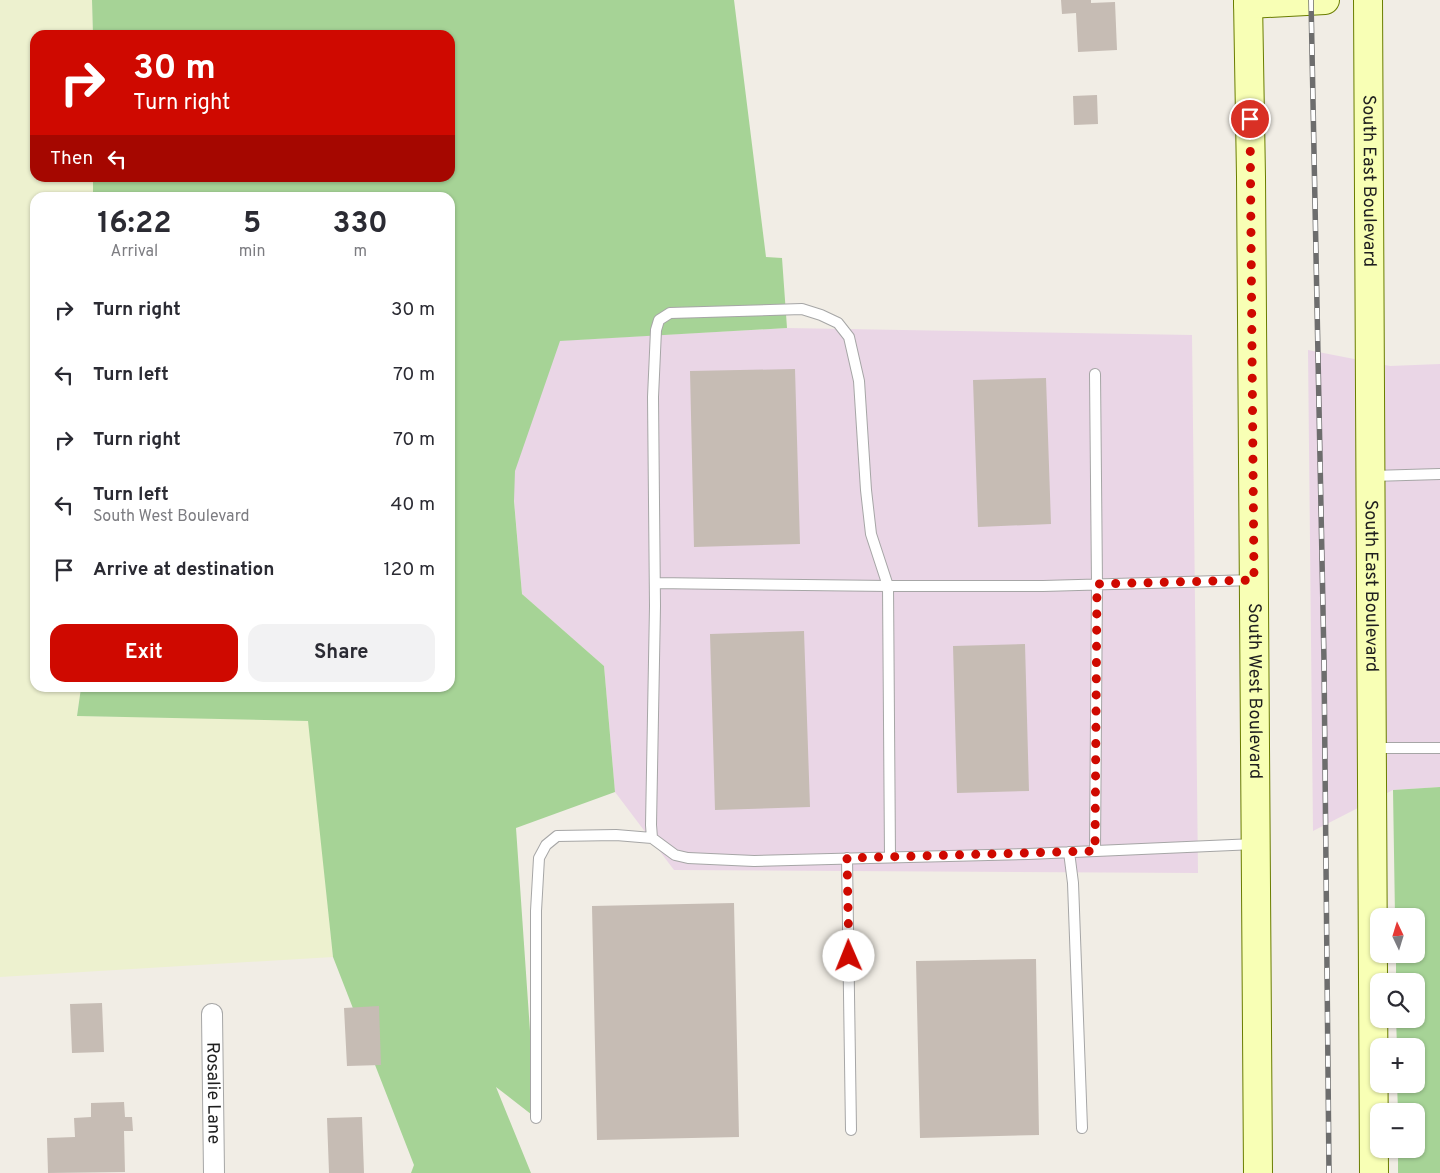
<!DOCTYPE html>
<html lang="en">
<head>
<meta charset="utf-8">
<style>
	body { margin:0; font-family:Overpass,sans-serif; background:#f2f2f3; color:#2b2b33; height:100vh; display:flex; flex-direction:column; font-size:19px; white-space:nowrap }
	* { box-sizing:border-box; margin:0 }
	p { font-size:16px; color:#7c7c81 }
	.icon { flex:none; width:28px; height:28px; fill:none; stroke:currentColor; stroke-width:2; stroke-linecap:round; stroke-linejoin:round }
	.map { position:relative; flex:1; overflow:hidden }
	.drawer { position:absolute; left:30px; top:192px; width:425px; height:500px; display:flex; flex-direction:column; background:#fff; border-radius:15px; box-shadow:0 1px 4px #0004 }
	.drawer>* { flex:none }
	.banner { position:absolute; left:30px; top:30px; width:425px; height:152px; border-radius:15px; box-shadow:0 1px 4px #0004; background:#cf0900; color:#fff; overflow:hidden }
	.needle { width:32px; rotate:356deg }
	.tools { position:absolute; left:1370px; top:908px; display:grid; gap:10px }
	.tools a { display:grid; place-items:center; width:55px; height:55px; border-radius:10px; background:#fff; box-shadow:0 1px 4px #0004; font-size:25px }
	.pin { position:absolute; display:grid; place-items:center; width:42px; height:42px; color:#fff; margin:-21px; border:2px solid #fff; border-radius:50%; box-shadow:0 1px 5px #0007 }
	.me { position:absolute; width:55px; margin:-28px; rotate:359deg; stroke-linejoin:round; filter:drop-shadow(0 0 4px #0008) }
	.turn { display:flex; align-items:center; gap:18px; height:105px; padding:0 20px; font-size:22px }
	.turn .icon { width:65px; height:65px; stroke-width:2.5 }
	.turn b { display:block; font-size:35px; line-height:42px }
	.then { display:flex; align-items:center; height:48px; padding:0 20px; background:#0003; gap:10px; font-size:19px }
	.eta { display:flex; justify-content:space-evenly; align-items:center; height:85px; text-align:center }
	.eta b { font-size:30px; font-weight:700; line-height:35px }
	.action { display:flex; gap:10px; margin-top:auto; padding:10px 20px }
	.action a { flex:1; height:58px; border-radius:15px; background:#cf0900; color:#fff; font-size:20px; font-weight:700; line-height:58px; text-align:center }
	.action a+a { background:#f2f2f3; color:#2b2b33 }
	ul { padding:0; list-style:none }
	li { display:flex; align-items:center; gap:15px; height:65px; padding:0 20px }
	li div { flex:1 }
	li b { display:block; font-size:19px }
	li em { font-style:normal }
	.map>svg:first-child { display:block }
	.industrial { fill:#ead6e6 }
	.farmland { fill:#edf1cf }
	.forest { fill:#a6d396 }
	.building { fill:#c6bcb4 }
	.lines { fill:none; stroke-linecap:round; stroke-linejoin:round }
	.lane-casing { stroke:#a6a6a6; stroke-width:12 }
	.street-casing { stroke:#a6a6a6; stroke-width:22 }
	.secondary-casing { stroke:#6a7d00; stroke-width:30 }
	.lane { stroke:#fff; stroke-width:10 }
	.street { stroke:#fff; stroke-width:20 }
	.secondary { stroke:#f8ffb5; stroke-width:28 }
	.rail-casing { stroke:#6d6d6d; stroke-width:5.5 }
	.rail { stroke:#fff; stroke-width:4; stroke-dasharray:11; stroke-linecap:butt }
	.route { stroke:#cf0900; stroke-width:9; stroke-dasharray:0 16.2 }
	.labels { text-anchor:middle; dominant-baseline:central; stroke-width:4.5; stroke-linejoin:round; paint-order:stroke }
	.street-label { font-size:18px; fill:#1f1f1f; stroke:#fff }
</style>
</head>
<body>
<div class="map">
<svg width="1440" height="1173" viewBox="0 0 1440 1173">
	<rect width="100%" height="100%" fill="#f1ede5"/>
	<path class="industrial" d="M787,328L1192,335L1198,873L674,870L615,792L604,666L522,594L501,344Z
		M1308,350L1390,366L1440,364V787L1393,790L1313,831Z"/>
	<path class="farmland" d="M0,0H92L93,35H35V178H93V197L35,198V688H81L77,716L309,720L333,957L0,977Z"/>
	<path class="forest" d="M92,0H734L766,257L782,258L787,328L560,341L515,471L514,501L522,594L604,666L615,792L516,828L536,1118L496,1087L531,1173H411L414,1165L333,957L308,721L77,716L81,688H450V198L93,197V178H450V35H93Z
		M1440,787V1173H1398V1149H1416V1111H1398L1397,1084H1416V1046H1397L1396,1019H1416V981H1396V954H1416V916H1395L1393,790Z"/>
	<path class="building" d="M1061,0H1091V3L1115,2L1117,50L1078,52L1076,13L1062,14Z
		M1097,95L1098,124L1074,125L1073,96Z
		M795,369L800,544L694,547L690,371Z
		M1046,378L1051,524L978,527L973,380Z
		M804,631L810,807L715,810L710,634Z
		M1025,644L1029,791L957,793L953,646Z
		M734,903L739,1137L597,1140L592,906Z
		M1036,959L1039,1135L920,1138L916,961Z
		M102,1003L104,1052L72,1053L70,1004Z
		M379,1006L381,1065L347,1066L344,1008Z
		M124,1102L125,1117H132L133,1131H124L125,1172L48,1173L47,1138L75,1137L74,1118L91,1117V1103Z
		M362,1117L364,1173H329L327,1118Z"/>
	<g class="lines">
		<g class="lane-casing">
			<path id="lane" d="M1372,476L1440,474
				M655,583L888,586H1043L1254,580
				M1374,748H1440
				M1095,851L1097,584L1095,374
				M1069,852L1073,883L1082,1128
				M890,857L888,586L871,534L866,490L859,381L849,337L838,323L821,315L802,309L670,313L659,320L656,330L653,397L655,606L651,825L652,838L675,855L688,858L754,861L1028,854L1255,844
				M847,858L851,1130
				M536,1118V911L539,858L546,845L557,836L616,835L652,838"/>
		</g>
		<g class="street-casing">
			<g id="street">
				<path id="s1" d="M212,1014L214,1173"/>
			</g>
		</g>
		<g class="secondary-casing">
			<g id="secondary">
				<path id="s2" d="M1248,0L1251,177L1258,1173"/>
				<path id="s3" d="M1368,0L1374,1173"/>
				<path d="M1248,4L1325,0"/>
			</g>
		</g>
		<use href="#lane" class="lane"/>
		<use href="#street" class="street"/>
		<use href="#secondary" class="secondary"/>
		<g class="rail-casing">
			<path id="rail" d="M1311,0L1324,661L1329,1173"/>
		</g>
		<use href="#rail" class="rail"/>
	</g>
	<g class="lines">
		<path class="route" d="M849,956L847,858L1095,851L1097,584L1254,580L1250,119"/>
	</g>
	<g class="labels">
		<g class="street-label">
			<text stroke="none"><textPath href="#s3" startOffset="181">South East Boulevard</textPath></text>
			<text stroke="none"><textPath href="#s3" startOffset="586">South East Boulevard</textPath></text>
			<text stroke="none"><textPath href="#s2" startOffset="691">South West Boulevard</textPath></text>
			<text stroke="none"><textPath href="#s1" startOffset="79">Rosalie Lane</textPath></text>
		</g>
	</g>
</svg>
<div class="tools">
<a><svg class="needle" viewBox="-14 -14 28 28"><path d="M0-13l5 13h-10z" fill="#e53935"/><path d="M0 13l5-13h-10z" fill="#7c7c81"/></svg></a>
<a><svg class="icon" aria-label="search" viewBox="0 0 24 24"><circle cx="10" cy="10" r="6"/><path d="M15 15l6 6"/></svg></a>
<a>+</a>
<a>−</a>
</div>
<div class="pin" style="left:1250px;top:119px;background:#d93025"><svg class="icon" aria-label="arrive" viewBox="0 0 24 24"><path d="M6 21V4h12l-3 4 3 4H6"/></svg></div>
<svg class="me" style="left:849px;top:956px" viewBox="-20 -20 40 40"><circle r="19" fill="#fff"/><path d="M0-13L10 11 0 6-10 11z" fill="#cf0900"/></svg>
<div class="banner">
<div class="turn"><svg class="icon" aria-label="right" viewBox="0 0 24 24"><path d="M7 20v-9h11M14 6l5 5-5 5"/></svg><div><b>30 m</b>Turn right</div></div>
<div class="then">Then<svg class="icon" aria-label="left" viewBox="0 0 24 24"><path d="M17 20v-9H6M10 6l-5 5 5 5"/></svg></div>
</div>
<section class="drawer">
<div class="eta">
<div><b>16:22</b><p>Arrival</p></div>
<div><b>5</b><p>min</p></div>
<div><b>330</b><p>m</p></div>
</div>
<ul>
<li><svg class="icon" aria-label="right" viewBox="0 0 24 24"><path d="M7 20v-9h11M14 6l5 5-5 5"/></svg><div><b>Turn right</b></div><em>30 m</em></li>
<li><svg class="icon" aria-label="left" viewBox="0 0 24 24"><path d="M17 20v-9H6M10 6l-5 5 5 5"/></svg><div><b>Turn left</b></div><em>70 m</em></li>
<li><svg class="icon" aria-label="right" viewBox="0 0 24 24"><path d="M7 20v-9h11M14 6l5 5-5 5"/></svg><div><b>Turn right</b></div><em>70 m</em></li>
<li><svg class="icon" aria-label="left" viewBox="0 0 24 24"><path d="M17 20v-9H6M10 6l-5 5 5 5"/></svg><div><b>Turn left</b><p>South West Boulevard</p></div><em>40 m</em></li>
<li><svg class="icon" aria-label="arrive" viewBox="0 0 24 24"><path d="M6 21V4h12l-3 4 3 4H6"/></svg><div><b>Arrive at destination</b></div><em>120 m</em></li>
</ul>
<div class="action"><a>Exit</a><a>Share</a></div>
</section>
</div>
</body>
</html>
